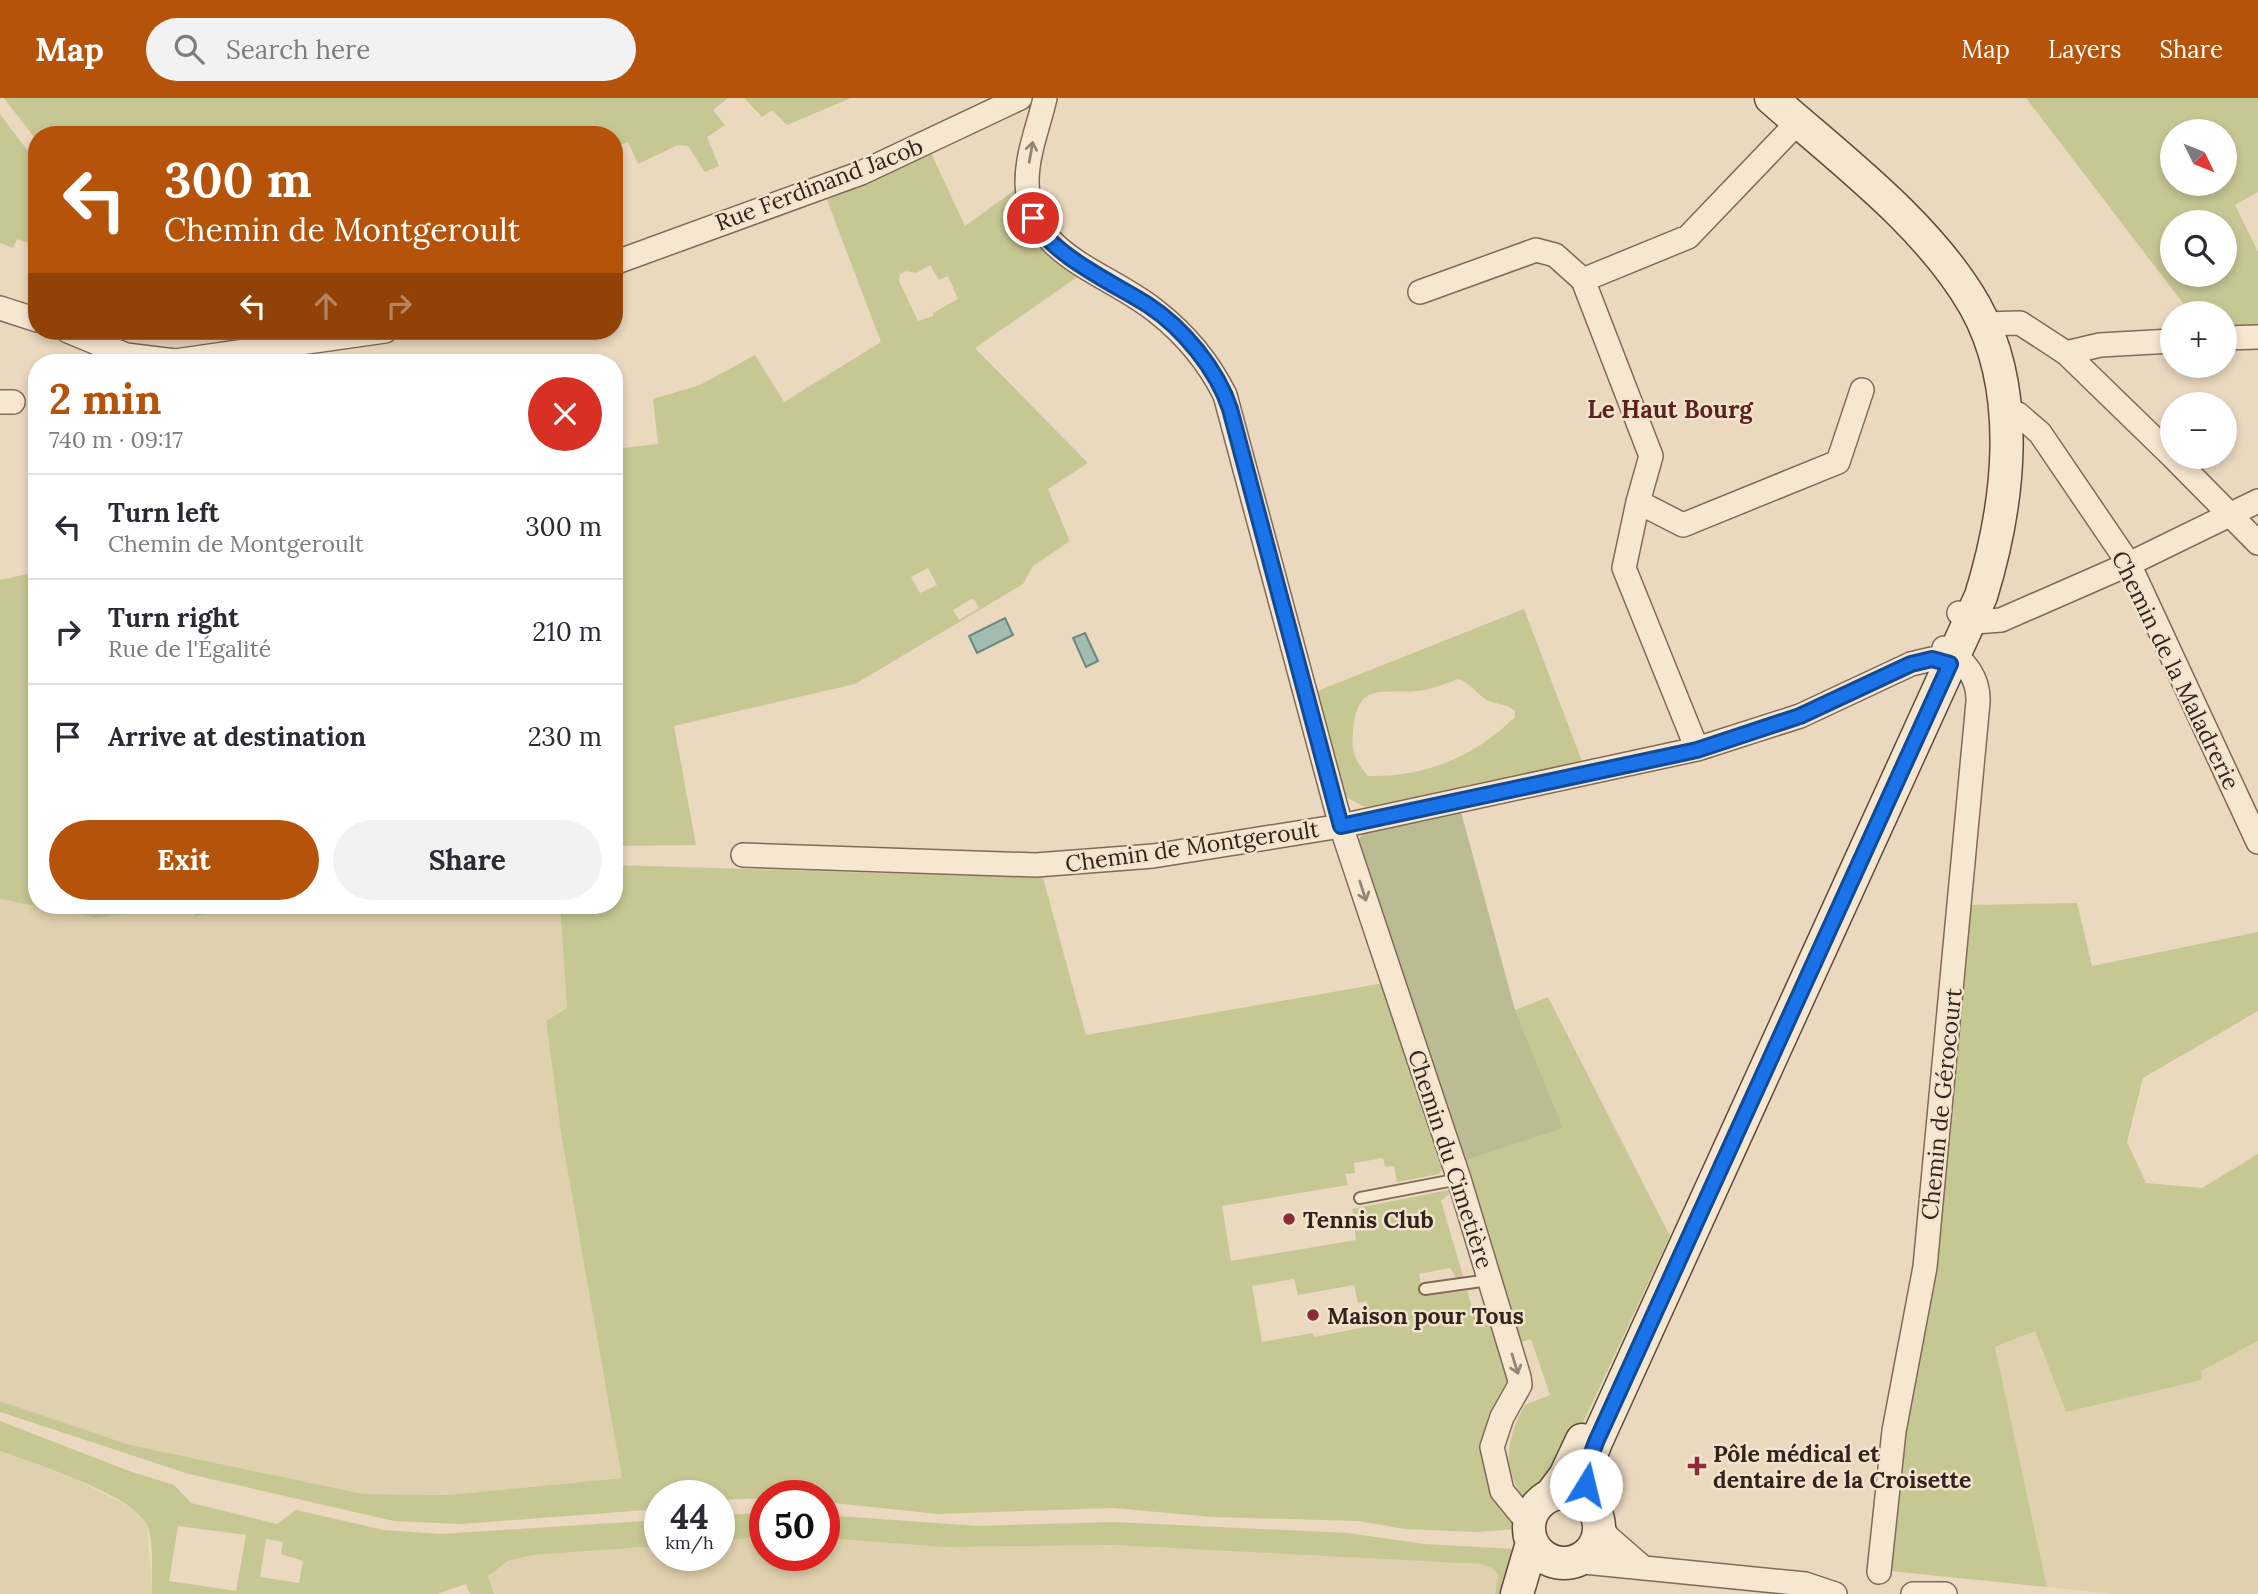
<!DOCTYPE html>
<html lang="en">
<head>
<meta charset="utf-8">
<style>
	body { margin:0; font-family:Lora,serif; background:#f2f2f3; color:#2b2b33; height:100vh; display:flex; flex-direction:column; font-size:26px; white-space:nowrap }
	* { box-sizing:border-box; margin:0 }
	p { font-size:23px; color:#7c7c81 }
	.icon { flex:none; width:38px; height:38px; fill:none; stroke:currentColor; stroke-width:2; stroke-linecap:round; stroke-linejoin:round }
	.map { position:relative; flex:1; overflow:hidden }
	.drawer { position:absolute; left:28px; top:256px; width:595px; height:560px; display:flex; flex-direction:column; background:#fff; border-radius:28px; box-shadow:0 4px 10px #0003 }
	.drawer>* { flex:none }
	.banner { position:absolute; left:28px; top:28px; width:595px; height:214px; border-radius:28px; box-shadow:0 4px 10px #0003; background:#b45309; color:#fff; overflow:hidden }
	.needle { width:46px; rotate:133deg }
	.buttons { position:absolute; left:2160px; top:21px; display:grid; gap:14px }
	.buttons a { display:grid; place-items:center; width:77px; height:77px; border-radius:50%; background:#fff; box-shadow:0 4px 10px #0003; font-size:35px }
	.speed { position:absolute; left:644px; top:1382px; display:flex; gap:14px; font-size:35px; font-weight:700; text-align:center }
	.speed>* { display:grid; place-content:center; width:91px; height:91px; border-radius:50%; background:#fff; box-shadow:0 4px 10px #0003; line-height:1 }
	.speed small { font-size:18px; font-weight:400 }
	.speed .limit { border:10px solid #d22; background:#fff; color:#111 }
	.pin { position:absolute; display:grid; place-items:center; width:60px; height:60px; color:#fff; margin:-30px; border:4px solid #fff; border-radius:50%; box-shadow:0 2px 7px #0007 }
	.me { position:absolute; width:77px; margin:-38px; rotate:9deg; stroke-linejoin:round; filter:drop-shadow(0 0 5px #0008) }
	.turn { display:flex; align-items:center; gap:24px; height:147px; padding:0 21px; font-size:32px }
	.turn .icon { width:91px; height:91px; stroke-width:2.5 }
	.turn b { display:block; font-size:49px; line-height:60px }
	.lanes { display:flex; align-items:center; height:66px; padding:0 21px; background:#0003; justify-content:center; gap:35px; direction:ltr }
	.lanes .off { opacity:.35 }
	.round { display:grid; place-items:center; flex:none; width:74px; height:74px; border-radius:37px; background:#f2f2f3 }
	.overview { display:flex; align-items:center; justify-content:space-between; height:119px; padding:0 21px }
	h1 { font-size:42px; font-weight:800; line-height:52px; color:#b45309 }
	.primary-button { display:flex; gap:14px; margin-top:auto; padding:14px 21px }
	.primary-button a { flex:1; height:80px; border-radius:42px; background:#b45309; color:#fff; font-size:28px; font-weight:800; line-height:80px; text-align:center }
	.primary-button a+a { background:#f2f2f3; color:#2b2b33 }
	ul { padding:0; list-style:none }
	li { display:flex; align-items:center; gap:21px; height:105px; padding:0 21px; border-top:2px solid #e1e1e2 }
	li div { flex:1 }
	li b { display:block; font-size:26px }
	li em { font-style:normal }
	header { display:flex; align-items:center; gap:42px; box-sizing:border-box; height:98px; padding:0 35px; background:#b45309; color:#fff }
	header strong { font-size:33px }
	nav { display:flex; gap:38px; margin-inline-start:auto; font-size:24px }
	.search { width:490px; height:63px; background:#f2f2f3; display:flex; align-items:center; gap:18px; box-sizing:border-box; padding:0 24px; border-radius:38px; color:#7c7c81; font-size:26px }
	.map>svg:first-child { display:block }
	.farmland { fill:#dfd1ad }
	.green { fill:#c7c794; fill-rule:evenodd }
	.cemetery { fill:#bcbc93 }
	.water { fill:#a2bcb1; stroke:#6a897e; stroke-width:2 }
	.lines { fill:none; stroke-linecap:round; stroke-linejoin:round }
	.lane-casing { stroke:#816a58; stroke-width:14 }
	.street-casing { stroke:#816a58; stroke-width:26 }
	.secondary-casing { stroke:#634b3c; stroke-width:35 }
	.lane { stroke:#f6e7d1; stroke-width:10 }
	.street { stroke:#f6e7d1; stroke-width:23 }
	.secondary { stroke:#f6e7d1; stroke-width:32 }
	.oneway { stroke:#948676 }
	.route-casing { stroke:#114b97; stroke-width:18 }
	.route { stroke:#1a73e8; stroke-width:12 }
	.poi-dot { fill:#8d2c38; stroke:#f2e3cd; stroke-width:2.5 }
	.labels { text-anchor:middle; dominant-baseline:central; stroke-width:5; stroke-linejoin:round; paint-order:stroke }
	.street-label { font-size:23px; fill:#32241c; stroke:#f2e3cd }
	.poi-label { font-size:23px; font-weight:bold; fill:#32241c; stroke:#f2e3cd; text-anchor:start }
	.neighbourhood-label { font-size:24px; font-weight:bold; fill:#5c241e; stroke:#f2e3cd }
</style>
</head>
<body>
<header>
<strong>Map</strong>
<div class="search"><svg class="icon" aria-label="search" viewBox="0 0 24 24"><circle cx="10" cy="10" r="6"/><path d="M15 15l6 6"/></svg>Search here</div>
<nav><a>Map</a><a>Layers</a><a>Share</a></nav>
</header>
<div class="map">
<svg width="2258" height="1496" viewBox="0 0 2258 1496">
	<rect width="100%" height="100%" fill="#ead8bf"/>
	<path class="farmland" d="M0,801L96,820L195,808L196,818L256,807H560L567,910L546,923L561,1035L623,1380L449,1397L363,1396L130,1347L0,1303Z
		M2035,1233L2066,1314L2201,1282V1273L2258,1243V1496H2113L2047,1489L1995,1249Z
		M0,1353L75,1381L139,1414L147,1428L152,1496H0Z
		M762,1438H765V1458H824V1440L944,1449L1112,1447L1480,1466L1492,1470L1498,1477L1495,1496H494L488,1478L508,1463L532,1457L660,1448V1458H719V1443Z"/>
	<path class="green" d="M4,0H728L713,12L725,27L707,39L719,68L705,74L688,48L678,47L638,66L628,44L614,50V37H37V43Z
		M744,0H851L787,27L772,12L762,19Z
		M2026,0H2258V94L2235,107L2258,154V232L2247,233L2224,225V215L2189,213ZM2172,33H2224V86H2172ZM2172,124H2224V177H2172Z
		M0,16L37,65V148L17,141L13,150L0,145Z
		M930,53L965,128L1019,89L1079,178L975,250L1088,365L1048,391L1070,443L1033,468L1023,486L855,586L674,628L696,747L614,748V351L658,346L653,301L700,287L755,257L784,304L881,244L827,102ZM930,167L939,182L948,178L958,201L933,215V218L918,223L899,183L900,176L906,173L916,175ZM928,470L937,487L920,495L911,479ZM973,500L979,510L959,522L953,512Z
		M37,474V807H256L195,818L194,808L96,820L0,801V482Z
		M1524,511L1583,666L1365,709L1344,698L1315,594ZM1458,581C1470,584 1476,596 1487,602C1497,607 1506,605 1515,613V619C1474,659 1426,679 1368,678C1355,663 1351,653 1353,633C1358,584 1378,596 1416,593C1430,592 1445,586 1458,581Z
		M614,767L1043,780L1086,937L1384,885L1443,1069L1439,1076L1397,1084L1394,1068L1385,1069L1383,1060L1354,1065L1355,1075L1345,1076L1348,1087L1222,1108L1231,1163L1356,1142L1352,1111L1454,1091L1441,1103L1463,1178L1456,1180L1450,1170L1419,1176L1424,1198L1467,1193L1478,1229L1492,1220L1513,1281C1480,1349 1468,1365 1517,1431L1478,1434L1404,1431L1359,1423L1212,1419L1113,1410L938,1416L824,1404V1398L719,1402V1398H660V1411L461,1426L394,1423L189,1376L0,1314V1303L130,1347L363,1396L449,1397L622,1380L561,1035L546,923L567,910L560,807H614ZM1294,1181L1298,1197L1354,1187L1358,1205L1367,1203L1371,1228L1314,1239L1313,1235L1262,1244L1252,1188Z
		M2077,805L2092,868L2258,834V913L2143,980L2127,1044L2146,1085L2202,1090L2258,1056V1243L2201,1273L2202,1282L2066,1314L2035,1233L1995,1249L2047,1489L1890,1473V1404L1944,1085L1971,807Z
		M1548,899L1670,1138L1568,1357L1527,1404C1500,1372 1506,1341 1525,1307L1550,1297L1531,1241L1515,1246L1461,1064L1562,1030L1515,912Z
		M0,1323L129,1373L174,1387L191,1405L277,1426L296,1412L384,1432L440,1436L660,1422V1448L532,1457L508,1463L488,1478L494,1496H470L466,1486L437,1496H152C151,1475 155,1446 147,1427C133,1396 32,1365 0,1353ZM178,1428L246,1437L236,1493L169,1483ZM266,1441L283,1444L281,1456L303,1463L299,1485L260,1479Z
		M765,1415V1438L719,1443V1417Z
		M824,1417L978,1428L1113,1424L1348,1435L1424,1446L1515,1451L1509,1496H1495L1498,1477L1492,1470L1480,1466L1112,1447L944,1449L824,1440Z"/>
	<path class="cemetery" d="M1461,714L1515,912L1563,1030L1461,1064L1356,745L1364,734Z"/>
	<path class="water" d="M1005,520L1013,537L977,555L969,538Z
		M1085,535L1098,563L1086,569L1073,540Z"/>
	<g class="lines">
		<g class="lane-casing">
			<path id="lane" d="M1360,1100L1459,1081
				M1425,1191L1489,1182"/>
		</g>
		<g class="street-casing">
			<path id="street" d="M1045,0C1039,27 1027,55 1027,84C1028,159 1109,174 1157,214C1185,236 1209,265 1225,297L1341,728L1459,1081L1519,1279L1520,1287L1502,1319L1492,1349L1502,1393L1529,1426
				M614,165L861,75L1020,0
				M1420,194L1536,152L1555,157L1583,182
				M0,210L37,222
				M1983,226L2020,225L2066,255L2172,358
				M68,233L126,257L175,263L385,233
				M2224,240L2258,239
				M2066,255L2100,247L2172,243
				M0,304H13
				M2006,311L2018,316L2040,335L2129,466L2258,744
				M2173,359L2258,445
				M1638,404L1683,427L1838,364L1862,292
				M1959,515L1975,524L2001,522L2129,466L2258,403
				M1697,651L1624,470L1638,404L1651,358L1583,182L1688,139L1798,24
				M743,757L1036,767L1153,758L1341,728L1697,651L1800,618L1911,566L1932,561L1950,566
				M1598,1424L1608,1439L1640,1467
				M1574,1463L1805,1486L1835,1496
				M1879,1474L1894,1333L1925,1169L1978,604C1979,580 1965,562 1944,550
				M1913,1496H1945"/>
		</g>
		<g class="secondary-casing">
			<path id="secondary" d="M1529 1430a35 35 0 1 1 70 0a35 35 0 1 1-70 0Z
				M1550,1398L1565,1378L1582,1342
				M1590,1407L1586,1371L1596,1344L1981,498C2009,407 2023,294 1975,208C1929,127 1840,61 1771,0
				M1517,1496L1532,1445"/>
		</g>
		<use href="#lane" class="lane"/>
		<use href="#street" class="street"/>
		<use href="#secondary" class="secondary"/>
	</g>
	<defs><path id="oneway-shaft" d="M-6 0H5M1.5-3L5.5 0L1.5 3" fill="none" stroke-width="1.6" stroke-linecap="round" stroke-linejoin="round" transform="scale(1.75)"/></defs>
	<g class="oneway">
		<use href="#oneway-shaft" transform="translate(1031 54) rotate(-80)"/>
		<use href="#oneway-shaft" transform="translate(1363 793) rotate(72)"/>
		<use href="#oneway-shaft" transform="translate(1515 1266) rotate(73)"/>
	</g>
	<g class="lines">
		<g class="route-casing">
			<path id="route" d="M1033,120C1049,156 1115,186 1148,207C1183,230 1217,271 1230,311L1341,728L1697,652L1800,618L1911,566L1932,561L1950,566L1596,1344L1586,1371V1387"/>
		</g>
		<use href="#route" class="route"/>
	</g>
	<g class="poi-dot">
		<circle cx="1289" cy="1121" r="7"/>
		<circle cx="1313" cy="1217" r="7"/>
		<path d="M1693.5 1357.5h7v7h7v7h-7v7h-7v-7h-7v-7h7z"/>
	</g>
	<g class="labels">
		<g class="street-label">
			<text transform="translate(819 86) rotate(-21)">Rue Ferdinand Jacob</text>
			<text transform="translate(2176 572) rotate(64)">Chemin de la Maladrerie</text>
			<text transform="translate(1192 748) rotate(-8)">Chemin de Montgeroult</text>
			<text transform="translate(1941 1006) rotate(-84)">Chemin de Gérocourt</text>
			<text transform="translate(1451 1061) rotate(72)">Chemin du Cimetière</text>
		</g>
		<g class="poi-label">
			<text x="1303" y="1121">Tennis Club</text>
			<text x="1327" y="1217">Maison pour Tous</text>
			<text x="1713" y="1355">Pôle médical et<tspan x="1713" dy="26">dentaire de la Croisette</tspan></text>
		</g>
		<g class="neighbourhood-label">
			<text x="1670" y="311">Le Haut Bourg</text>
		</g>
	</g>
</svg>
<div class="buttons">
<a><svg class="needle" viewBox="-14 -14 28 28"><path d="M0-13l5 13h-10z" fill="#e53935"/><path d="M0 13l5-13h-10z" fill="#7c7c81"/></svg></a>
<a><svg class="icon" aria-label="search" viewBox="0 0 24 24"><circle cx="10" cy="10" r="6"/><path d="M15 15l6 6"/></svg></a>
<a>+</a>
<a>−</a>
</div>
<div class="speed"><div>44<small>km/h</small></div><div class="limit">50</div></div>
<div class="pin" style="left:1033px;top:120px;background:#d93025"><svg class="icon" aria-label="arrive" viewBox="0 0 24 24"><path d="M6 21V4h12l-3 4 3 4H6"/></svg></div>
<svg class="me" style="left:1586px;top:1387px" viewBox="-20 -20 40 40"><circle r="19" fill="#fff"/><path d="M0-13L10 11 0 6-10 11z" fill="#1a73e8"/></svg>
<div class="banner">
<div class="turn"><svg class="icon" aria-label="left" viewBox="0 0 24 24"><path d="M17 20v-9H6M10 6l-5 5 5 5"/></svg><div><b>300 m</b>Chemin de Montgeroult</div></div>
<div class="lanes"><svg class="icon" aria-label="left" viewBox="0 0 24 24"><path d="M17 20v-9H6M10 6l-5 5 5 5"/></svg><svg class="icon off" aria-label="ahead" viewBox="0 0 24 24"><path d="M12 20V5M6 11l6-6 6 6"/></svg><svg class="icon off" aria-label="right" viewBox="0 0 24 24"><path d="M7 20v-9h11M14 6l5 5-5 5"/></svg></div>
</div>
<section class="drawer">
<div class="overview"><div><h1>2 min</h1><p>740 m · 09:17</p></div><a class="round" style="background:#d93025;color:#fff"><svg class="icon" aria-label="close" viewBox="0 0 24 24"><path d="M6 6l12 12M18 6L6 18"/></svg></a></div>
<ul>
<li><svg class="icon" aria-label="left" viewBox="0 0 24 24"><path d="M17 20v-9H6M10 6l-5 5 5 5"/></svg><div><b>Turn left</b><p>Chemin de Montgeroult</p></div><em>300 m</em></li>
<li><svg class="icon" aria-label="right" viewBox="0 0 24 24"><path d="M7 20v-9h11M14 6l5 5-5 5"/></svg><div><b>Turn right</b><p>Rue de l'Égalité</p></div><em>210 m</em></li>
<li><svg class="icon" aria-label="arrive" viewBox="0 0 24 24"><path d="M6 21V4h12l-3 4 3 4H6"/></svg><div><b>Arrive at destination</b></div><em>230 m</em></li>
</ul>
<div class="primary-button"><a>Exit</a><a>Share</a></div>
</section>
</div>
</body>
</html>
